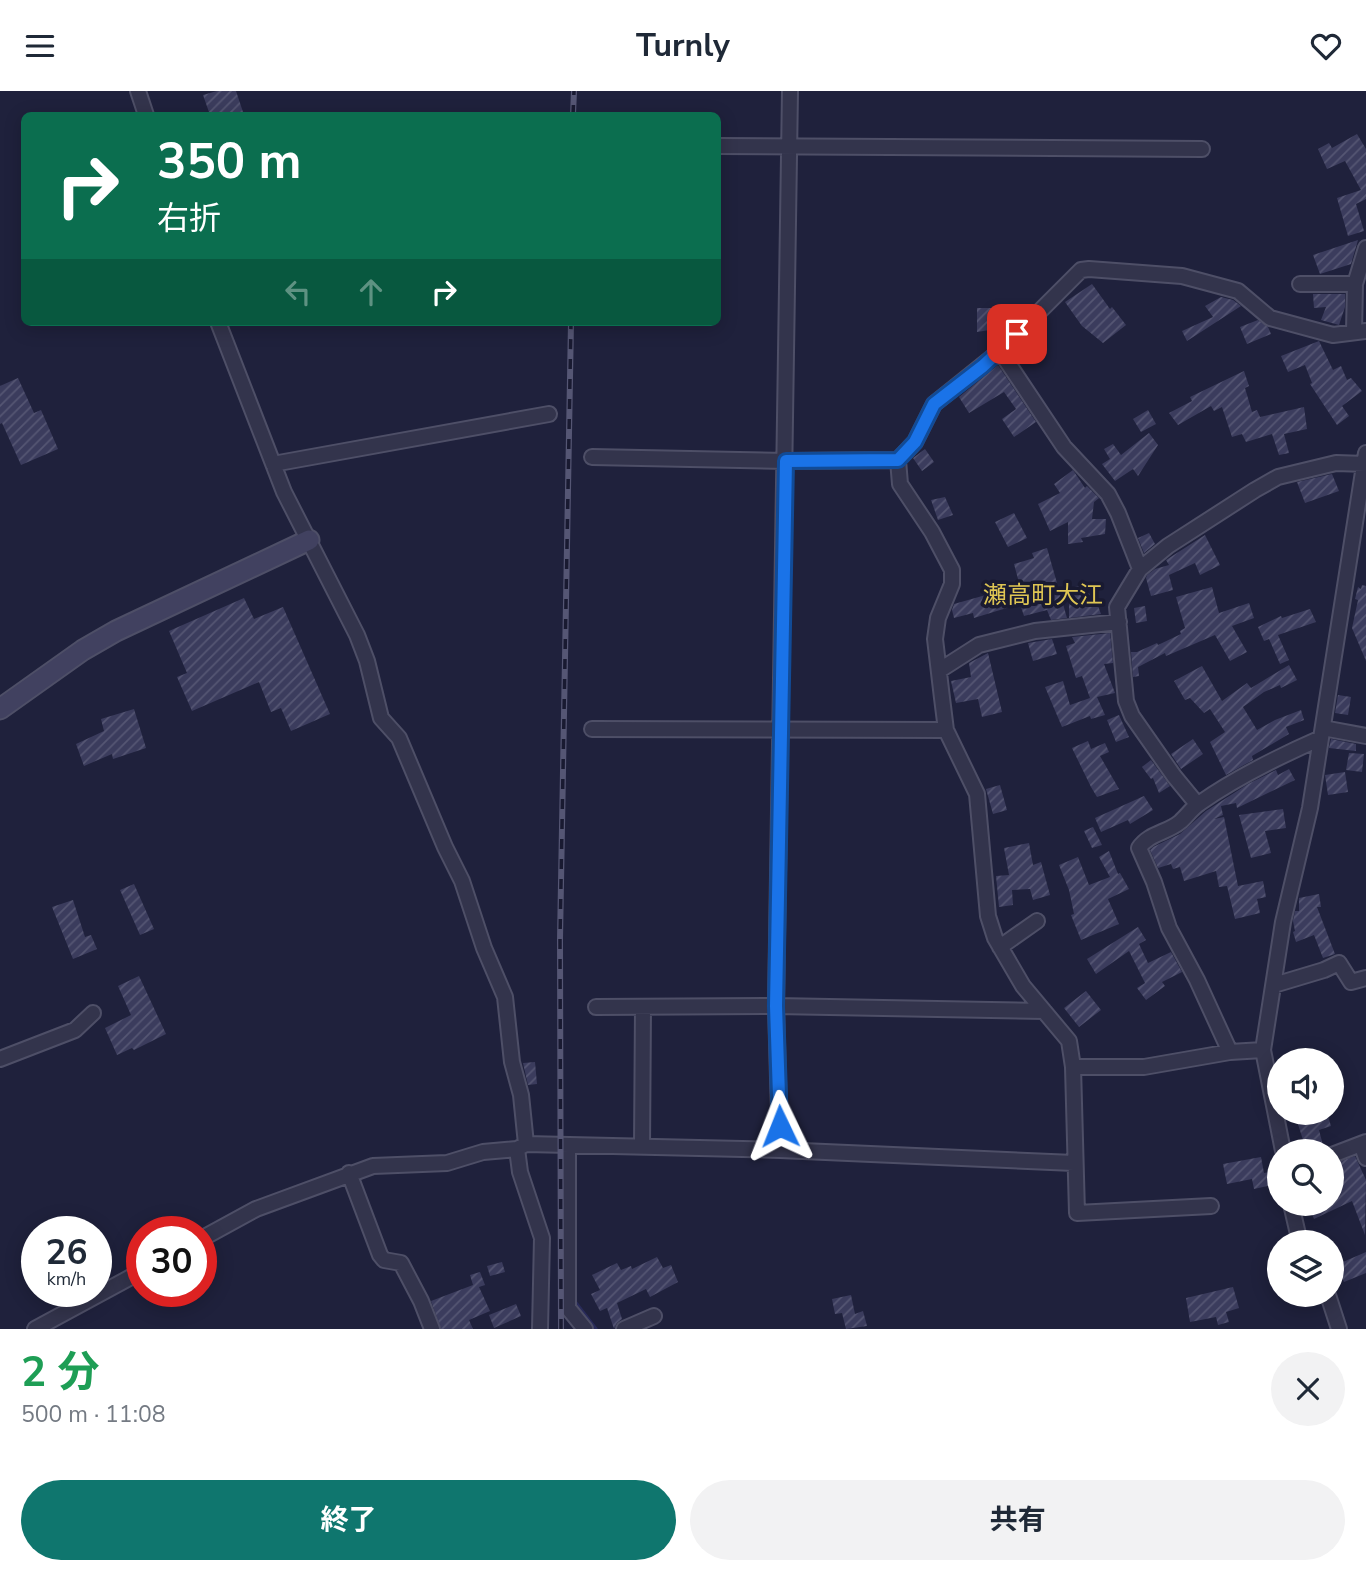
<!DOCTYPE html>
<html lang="ja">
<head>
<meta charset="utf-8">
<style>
	body { margin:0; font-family:"Nunito Sans","Noto Sans JP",sans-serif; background:#f2f2f3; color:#1f2937; height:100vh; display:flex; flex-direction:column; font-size:26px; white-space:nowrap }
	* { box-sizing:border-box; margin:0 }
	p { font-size:23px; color:#747a83 }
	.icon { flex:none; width:38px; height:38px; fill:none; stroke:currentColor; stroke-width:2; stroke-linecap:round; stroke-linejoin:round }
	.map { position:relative; height:1238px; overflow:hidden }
	.drawer { display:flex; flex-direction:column; background:#fff; flex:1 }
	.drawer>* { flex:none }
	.guide { position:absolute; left:21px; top:21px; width:700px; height:214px; border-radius:10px; box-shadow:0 4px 18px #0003; background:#0b6e4f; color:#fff; overflow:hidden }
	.buttons { position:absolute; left:1267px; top:957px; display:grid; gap:14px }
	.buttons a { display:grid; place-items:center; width:77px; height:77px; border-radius:50%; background:#fff; box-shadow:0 4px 18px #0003; font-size:35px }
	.speed { position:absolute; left:21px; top:1125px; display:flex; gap:14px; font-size:35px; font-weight:700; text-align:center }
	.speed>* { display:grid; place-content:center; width:91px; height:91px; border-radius:50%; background:#fff; box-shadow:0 4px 18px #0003; line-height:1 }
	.speed small { font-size:18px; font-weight:400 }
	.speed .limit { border:10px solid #d22; background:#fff; color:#111 }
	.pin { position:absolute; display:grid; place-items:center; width:60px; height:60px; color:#fff; margin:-30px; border-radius:14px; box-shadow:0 4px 10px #0006 }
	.me { position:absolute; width:77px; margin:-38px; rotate:358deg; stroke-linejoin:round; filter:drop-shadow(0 0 5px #0008) }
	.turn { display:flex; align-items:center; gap:24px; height:147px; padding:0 21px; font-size:32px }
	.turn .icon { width:91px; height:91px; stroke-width:2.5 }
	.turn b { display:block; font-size:49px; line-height:60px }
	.lanes { display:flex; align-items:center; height:66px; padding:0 21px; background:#0003; justify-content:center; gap:35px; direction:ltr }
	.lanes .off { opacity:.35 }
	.round { display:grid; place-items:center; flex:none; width:74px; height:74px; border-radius:37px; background:#f2f2f3 }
	.head { display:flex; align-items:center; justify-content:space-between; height:119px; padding:0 21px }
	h1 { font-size:42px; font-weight:700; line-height:52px; color:#1e9e55 }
	.button { display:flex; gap:14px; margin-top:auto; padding:14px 21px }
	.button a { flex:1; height:80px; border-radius:42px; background:#0f766e; color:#fff; font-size:28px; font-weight:700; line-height:80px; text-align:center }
	.button a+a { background:#f2f2f3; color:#1f2937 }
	header { display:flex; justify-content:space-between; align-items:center; height:91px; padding:0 21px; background:#fff; font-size:32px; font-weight:700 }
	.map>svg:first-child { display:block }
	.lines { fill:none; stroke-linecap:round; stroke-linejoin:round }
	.stream { stroke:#292b5a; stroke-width:3.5 }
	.building { fill:url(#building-hatch) }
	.street-casing { stroke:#4e4f67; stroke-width:18 }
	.secondary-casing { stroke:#4e4f67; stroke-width:23 }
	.street { stroke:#33344c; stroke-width:14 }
	.secondary { stroke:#414160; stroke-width:19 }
	.rail-casing { stroke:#555674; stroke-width:6 }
	.rail { stroke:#191a31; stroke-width:3.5; stroke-dasharray:10; stroke-linecap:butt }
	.route-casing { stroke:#114b97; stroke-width:18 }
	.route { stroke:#1a73e8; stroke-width:12 }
	.labels { text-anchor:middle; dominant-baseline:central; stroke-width:7; stroke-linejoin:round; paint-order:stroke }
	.quarter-label { font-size:24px; fill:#dec553; stroke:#191a31 }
</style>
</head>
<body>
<header><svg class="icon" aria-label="menu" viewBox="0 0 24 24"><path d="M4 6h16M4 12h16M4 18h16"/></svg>Turnly<svg class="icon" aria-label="heart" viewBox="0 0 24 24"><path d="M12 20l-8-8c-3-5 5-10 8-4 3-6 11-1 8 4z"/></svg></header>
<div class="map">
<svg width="1366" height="1238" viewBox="0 0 1366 1238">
	<defs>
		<pattern id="building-hatch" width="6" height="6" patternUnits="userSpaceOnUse" patternTransform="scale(1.75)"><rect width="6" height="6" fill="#3b3c5d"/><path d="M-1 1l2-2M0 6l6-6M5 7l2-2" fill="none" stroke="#555673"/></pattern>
	</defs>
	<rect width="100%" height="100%" fill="#1f213c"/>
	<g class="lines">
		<path class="stream" d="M573,1208L596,1238"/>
	</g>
	<path class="building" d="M217,0H236L244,24H210L203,4Z
		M1357,43L1366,58V108L1356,113L1364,140L1348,145L1337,107L1361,99L1345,70L1327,78L1318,58L1329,52L1332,57Z
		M1358,149L1351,173L1320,183L1313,164Z
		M1092,193L1110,218L1112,216L1126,234L1103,252L1082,235L1065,211Z
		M1313,203H1345V216L1339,234L1321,229L1326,216L1314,217Z
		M1221,206L1233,209L1241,215L1187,250L1182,240L1213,226L1205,215Z
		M977,217H1025L1024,222L1018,228H1009L1008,236L977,241Z
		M1258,229L1268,236L1271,243L1247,253L1240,236Z
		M1319,250L1333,279L1341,275L1347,289L1351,287L1362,300L1342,315L1349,325L1337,334L1310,293L1312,292L1305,274L1288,281L1281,265Z
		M998,274L1036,331L1014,346L1002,328L1016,318L1004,301L969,322L959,306Z
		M1244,280L1249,295L1245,297L1252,321L1257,319L1260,326L1304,316L1307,338L1284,343L1289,362L1279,364L1272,343L1246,351L1242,343L1232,346L1222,316L1214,320L1211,315L1178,334L1169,322L1192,310L1190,306Z
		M18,287L34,322L41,319L58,358L21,374L2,332L0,333V295Z
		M1148,319L1156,333L1141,341L1133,328Z
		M1149,342L1158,354L1138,385L1133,378L1115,390L1102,373L1110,368L1104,358L1113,353L1121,364Z
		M925,358L934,371L922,380L913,367Z
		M1073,379L1085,397L1087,395L1099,407L1094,411L1092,428H1106L1105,443L1081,447L1083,451L1068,453V431L1050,440L1038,413L1060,402L1054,393Z
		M1332,383L1339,400L1305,412L1297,391Z
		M945,406L953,424L938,429L931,409Z
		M1014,422L1027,447L1008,456L995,431Z
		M1149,442L1155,453L1144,462L1138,447Z
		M1205,444L1220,474L1200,484L1195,472L1169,484L1173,499L1151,505L1146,487L1147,484L1155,478L1169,474L1166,469Z
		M1047,457L1067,527L1051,529L1047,519L1024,525L1020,513L974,527L973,522L954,527L952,519L954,513L1000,500L1002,508L1022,503L1014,473L1034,467L1032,462Z
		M1083,493L1091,505L1094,504L1101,523L1069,527V498Z
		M1362,494L1366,495V570L1352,537L1358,509L1355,508L1358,496L1361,498Z
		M1212,496L1219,522L1249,512L1254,527L1232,535L1247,561L1230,570L1215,544L1166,565L1165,562L1138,576L1139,585L1133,586L1131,561H1137L1157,552L1158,554L1181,543L1180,540L1185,537L1176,506Z
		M244,507L254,528L283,516L330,623L291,640L281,617L271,621L259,591L192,620L177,586L187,582L169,540Z
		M1145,515L1147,530L1136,532L1134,517Z
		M1310,518L1316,531L1278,544L1289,569L1280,573L1269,548L1264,550L1258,536L1281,525L1282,527Z
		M1110,542L1113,572L1104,573L1115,602L1097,606L1105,624L1091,628L1090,625L1062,636L1045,596L1063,590L1070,614L1090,607L1082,585L1076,587L1066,555L1075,552L1072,546Z
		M1052,548L1057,563L1033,570L1028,552Z
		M988,562L1002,621L982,626L978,608L956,612L951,590L971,586L969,572Z
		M1289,574L1297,589L1281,597L1280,594L1264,601L1243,616L1257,639L1275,629L1301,619L1304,629L1286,636L1289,643L1252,665L1253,669L1226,684L1210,651L1225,641L1210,618L1204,622L1190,607L1185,609L1174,590L1202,575L1222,610L1247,592L1251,597Z
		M1338,604L1351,606L1348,624L1335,622Z
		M134,618L146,657L113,668L112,663L84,675L76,653L104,640L101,628Z
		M1119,624L1129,646L1116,651L1107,629Z
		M1193,648L1203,663L1181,678L1171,663Z
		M1331,648L1356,653V660L1329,657Z
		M1088,650L1091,658L1105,652L1109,661L1100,665L1119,698L1097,706L1091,696L1072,657Z
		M1349,662L1364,663L1362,681L1346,679Z
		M1151,669L1170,695L1159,702L1153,687L1151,688L1142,676Z
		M1289,678L1295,689L1237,717L1236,712L1221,715L1223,724L1214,728L1224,726L1238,795L1263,790L1266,806L1257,808L1260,822L1235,828L1227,795L1219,796L1216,780L1184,790L1180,776L1173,778L1171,773L1158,777L1150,759L1153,756L1180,743L1206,720L1248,693L1276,679L1278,684Z
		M1345,681L1348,701L1328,704L1325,684Z
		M1000,694L1007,719L993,723L986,698Z
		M1144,705L1153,719L1130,733L1128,729L1101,741L1095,727Z
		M1283,718L1286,737L1265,740L1271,762L1251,767L1239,724Z
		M1093,736L1102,754L1092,757L1084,740Z
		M1029,752L1033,774L1041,771L1050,804L1033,809L1030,798L1012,799L1013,814L999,816L996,785L1009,784L1004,757Z
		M1109,760L1118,783L1120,782L1129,798L1108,808L1119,833L1081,849L1071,824L1074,823L1069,799L1059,774L1078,766L1089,794L1110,786L1099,766Z
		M134,793L154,838L140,844L120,799Z
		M1319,803L1321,816H1317L1335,863L1323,867L1314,844L1296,851L1293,841L1295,840L1293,830L1295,820H1299V807Z
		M73,809L85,846L91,844L97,858L73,868L52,816Z
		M1138,836L1146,849L1139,853L1148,872L1171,861L1182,881L1162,891L1165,895L1146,909L1137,897L1145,892L1129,860L1096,883L1087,868Z
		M139,885L166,943L134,959L132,957L117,964L105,937L131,924L118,895Z
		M1086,900L1101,919L1079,936L1064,917Z
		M535,971L537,993L528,994L523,972Z
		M1304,1022H1327L1331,1035L1319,1039L1324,1058L1292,1060V1055L1304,1052L1295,1024Z
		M1355,1065L1366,1089L1365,1144L1352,1110L1314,1128L1308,1113H1332V1073Z
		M1261,1066L1264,1082L1274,1080L1277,1093L1254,1098L1252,1088L1227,1093L1223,1073Z
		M1366,1161V1182L1344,1191L1336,1174Z
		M657,1166L663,1177L671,1174L678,1191L650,1206L646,1198L617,1212L622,1228L617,1232L614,1238L607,1217L600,1220L591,1203L600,1199L592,1184L617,1172L621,1179L631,1175L632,1178Z
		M502,1171L505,1181L490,1185L487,1175Z
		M480,1181L485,1194L479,1196L490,1220L469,1229L473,1238H441L431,1210L473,1194L470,1184Z
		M1233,1196L1239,1217L1226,1221L1229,1231L1218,1234L1216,1226L1190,1231L1186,1207Z
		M851,1204L855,1223L863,1220L867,1235L846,1238L842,1222L835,1223L832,1208Z
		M516,1213L521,1225L494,1237L489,1224Z"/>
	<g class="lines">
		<g class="street-casing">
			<path id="street" d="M138,0L146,24
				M718,55L1202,58
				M1300,193H1355
				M218,231L284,401L357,544L367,570L381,627L399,647L445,756L462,790L484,857L505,906L512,971L521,1004L526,1053
				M1354,240L1355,193L1366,157
				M1000,260L1064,356L1108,403L1118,422L1140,478
				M592,366L786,370L898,369L915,351L934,313L1000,260L1081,179L1089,178L1182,185L1238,200L1270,227L1333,244L1366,240
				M898,369L900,393L932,441L952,479V493L938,527L935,548L942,607L946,639L977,703L988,825L995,847L1023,895L1069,950L1073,976L1077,1122L1211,1115
				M273,373L549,323
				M940,579L979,554L1035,540L1119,531
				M1323,637L1366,645
				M592,638L946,639
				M1197,713L1174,685L1132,625L1126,610L1117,516L1140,478L1168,455L1255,399L1278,386L1336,372L1366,373
				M1000,856L1037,830
				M1274,894L1324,879L1339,872L1351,891L1366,887
				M596,916L776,915L1044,920
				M1230,961L1197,889L1169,837L1154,791L1139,757C1149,742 1167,742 1180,731C1187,725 1192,717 1200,712C1237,686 1280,665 1321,647
				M0,968L75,939L93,922
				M1073,976H1144L1230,961L1263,959
				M1361,1053L1366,1067
				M568,1055V1217L585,1238
				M642,1056L643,916
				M517,1058L520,1081L542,1147L540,1238
				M780,1059L776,915L790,0
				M1283,1060L1263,959L1283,831L1310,717L1366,362
				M1332,1064L1366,1051
				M349,1082L380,1164L384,1169L401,1172L421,1210L432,1238
				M1291,1113L1300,1152
				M201,1148L256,1118L373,1075L447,1072L483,1061L517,1058L526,1053L780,1059L1074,1072
				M1328,1204L1339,1238
				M35,1238L142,1180
				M624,1238L654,1225"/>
		</g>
		<g class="secondary-casing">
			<path id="secondary" d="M0,618L83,559L116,540L309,449"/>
		</g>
		<use href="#street" class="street"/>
		<use href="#secondary" class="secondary"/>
		<g class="rail-casing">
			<path id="rail" d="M573,24L574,0
				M561,1238L560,848L571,231"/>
		</g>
		<use href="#rail" class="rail"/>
	</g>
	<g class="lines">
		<g class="route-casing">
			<path id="route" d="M780,1035L776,915L786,370L898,369L915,351L934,313L983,275L1017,243"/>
		</g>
		<use href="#route" class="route"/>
	</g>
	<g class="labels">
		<g class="quarter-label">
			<text x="1043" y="504">瀬高町大江</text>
		</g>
	</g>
</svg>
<div class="buttons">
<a><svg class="icon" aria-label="sound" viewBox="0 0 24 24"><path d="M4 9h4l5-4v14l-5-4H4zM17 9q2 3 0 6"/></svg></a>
<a><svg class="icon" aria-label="search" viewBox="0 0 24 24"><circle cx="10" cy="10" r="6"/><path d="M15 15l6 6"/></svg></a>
<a><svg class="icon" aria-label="layers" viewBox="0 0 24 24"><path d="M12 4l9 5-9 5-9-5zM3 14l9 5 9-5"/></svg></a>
</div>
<div class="speed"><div>26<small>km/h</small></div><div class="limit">30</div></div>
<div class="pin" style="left:1017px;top:243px;background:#d93025"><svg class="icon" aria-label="arrive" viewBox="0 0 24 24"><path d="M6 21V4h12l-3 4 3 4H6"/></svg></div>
<svg class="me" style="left:780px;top:1035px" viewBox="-20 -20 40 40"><path d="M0-17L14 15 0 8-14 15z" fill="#1a73e8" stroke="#fff" stroke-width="4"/></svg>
<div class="guide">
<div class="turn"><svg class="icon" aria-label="right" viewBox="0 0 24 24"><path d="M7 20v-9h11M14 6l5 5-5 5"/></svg><div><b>350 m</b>右折</div></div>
<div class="lanes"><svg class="icon off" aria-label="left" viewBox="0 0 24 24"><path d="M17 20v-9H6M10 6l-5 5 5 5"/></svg><svg class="icon off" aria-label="ahead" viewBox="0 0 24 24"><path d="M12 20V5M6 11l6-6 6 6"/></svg><svg class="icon" aria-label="right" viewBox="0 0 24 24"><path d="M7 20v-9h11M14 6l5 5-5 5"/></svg></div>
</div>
</div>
<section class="drawer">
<div class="head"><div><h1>2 分</h1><p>500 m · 11:08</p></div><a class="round"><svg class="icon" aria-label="close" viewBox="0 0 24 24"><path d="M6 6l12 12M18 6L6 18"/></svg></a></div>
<div class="button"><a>終了</a><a>共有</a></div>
</section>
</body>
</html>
